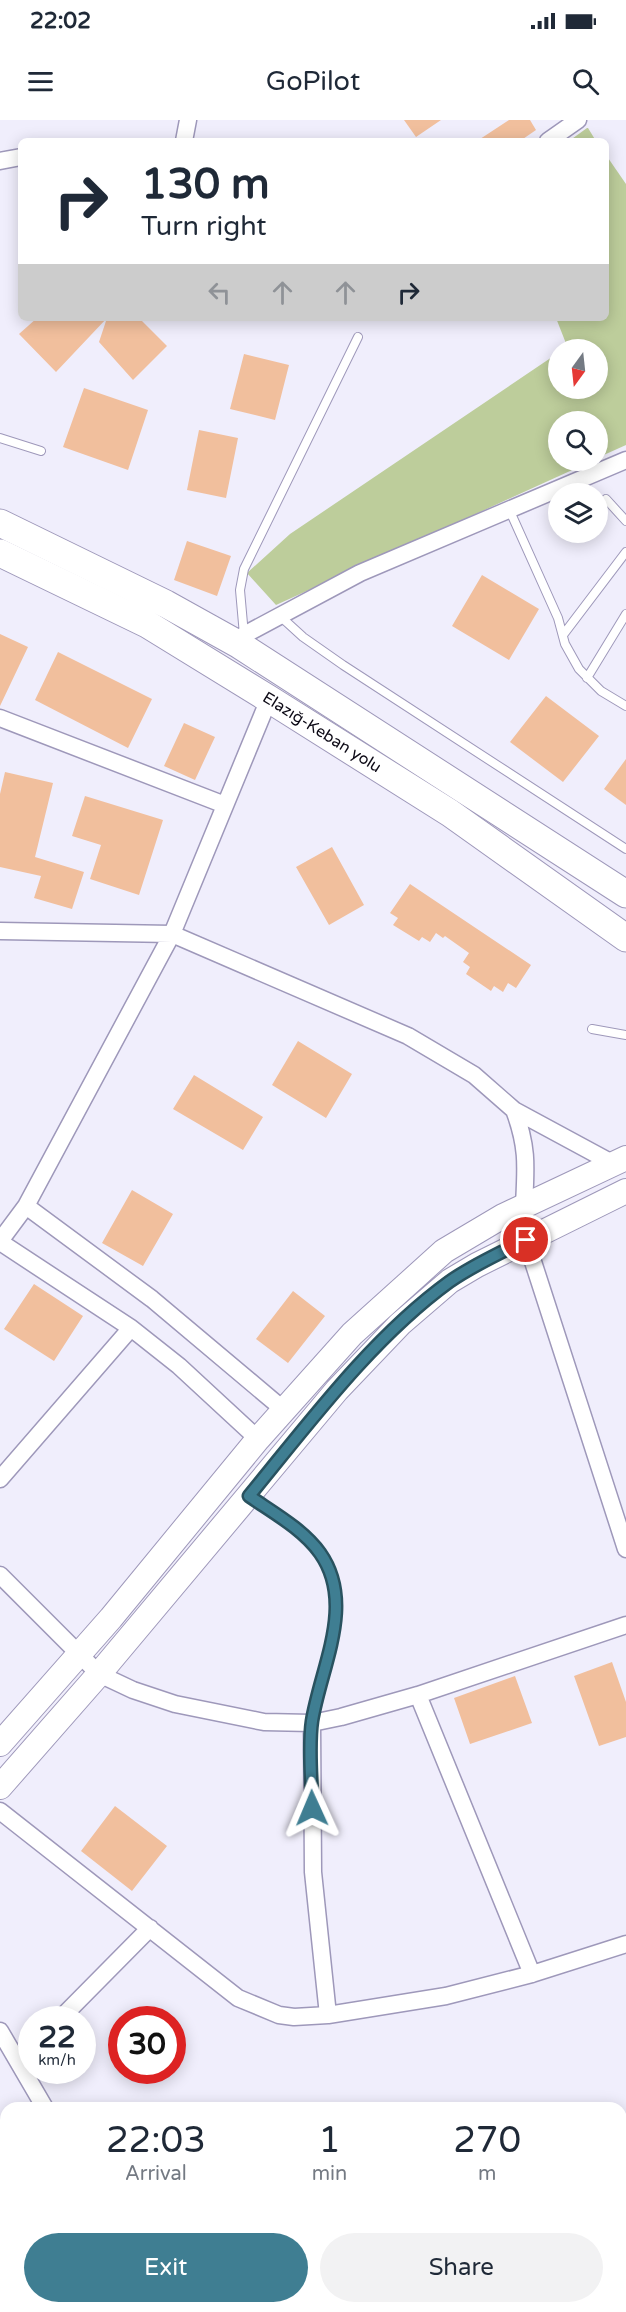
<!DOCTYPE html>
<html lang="en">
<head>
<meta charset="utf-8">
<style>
	body { margin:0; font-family:"Varela Round",sans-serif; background:#f2f2f3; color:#1f2937; height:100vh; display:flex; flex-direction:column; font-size:22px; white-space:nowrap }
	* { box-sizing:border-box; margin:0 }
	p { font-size:20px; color:#747a83 }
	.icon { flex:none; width:33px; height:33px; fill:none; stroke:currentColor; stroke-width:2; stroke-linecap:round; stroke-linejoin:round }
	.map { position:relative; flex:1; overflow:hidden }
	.drawer { position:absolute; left:0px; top:1982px; width:627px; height:212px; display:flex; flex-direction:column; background:#fff; border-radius:18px 18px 0 0; box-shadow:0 3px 15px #0003 }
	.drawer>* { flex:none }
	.banner { position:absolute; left:18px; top:18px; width:591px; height:183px; border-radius:9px; box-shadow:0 3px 15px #0003; background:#fff; color:#1f2937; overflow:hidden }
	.needle { width:39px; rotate:195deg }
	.fabs { position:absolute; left:548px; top:219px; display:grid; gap:12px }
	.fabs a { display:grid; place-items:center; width:60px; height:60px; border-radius:50%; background:#fff; box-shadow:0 3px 15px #0003; font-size:30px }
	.speed { position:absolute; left:18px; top:1886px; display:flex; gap:12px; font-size:30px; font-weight:700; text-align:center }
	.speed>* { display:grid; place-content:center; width:78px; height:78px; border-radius:50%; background:#fff; box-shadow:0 3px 15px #0003; line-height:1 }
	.speed small { font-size:15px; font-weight:400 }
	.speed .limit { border:9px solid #d22; background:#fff; color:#111 }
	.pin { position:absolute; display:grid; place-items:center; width:51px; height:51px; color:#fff; margin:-26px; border:3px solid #fff; border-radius:50%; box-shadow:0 2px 6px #0007 }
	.me { position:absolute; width:66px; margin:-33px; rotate:359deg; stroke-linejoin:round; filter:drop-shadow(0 0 4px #0008) }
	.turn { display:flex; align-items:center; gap:21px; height:126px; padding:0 24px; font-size:27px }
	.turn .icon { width:78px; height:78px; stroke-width:2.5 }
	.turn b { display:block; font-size:42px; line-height:51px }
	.lanes { display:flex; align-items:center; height:57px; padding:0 24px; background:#0003; justify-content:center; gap:30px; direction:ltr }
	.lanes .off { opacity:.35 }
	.eta { display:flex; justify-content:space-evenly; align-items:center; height:102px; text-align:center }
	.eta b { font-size:36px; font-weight:600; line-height:42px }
	.action { display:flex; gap:12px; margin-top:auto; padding:12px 24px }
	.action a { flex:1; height:69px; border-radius:36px; background:#3f7e92; color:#fff; font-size:24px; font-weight:600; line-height:69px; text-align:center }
	.action a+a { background:#f2f2f3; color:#1f2937 }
	.status { display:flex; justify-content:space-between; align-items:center; height:42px; padding:0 30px; background:#fff; direction:ltr }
	.status svg { height:16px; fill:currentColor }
	header { display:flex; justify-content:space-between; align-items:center; height:78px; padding:0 24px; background:#fff; font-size:27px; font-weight:600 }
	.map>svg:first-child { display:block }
	.green { fill:#bdcd9b }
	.building { fill:#f1bf9d }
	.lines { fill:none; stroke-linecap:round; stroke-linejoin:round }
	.service-casing { stroke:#9e98ba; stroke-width:10 }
	.minor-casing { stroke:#9e98ba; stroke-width:19 }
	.secondary-casing { stroke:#9e98ba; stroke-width:26 }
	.trunk-casing { stroke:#9e98ba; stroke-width:29 }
	.service { stroke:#fff; stroke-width:8 }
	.minor { stroke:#fff; stroke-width:16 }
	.secondary { stroke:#fff; stroke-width:24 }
	.trunk { stroke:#fff; stroke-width:27 }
	.route-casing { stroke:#29525f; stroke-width:15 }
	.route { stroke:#3f7e92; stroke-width:10 }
	.labels { text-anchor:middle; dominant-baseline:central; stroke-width:6; stroke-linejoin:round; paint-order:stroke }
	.street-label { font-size:16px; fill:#0d0a16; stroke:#f0eefc }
</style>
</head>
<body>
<div class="status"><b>22:02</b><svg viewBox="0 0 49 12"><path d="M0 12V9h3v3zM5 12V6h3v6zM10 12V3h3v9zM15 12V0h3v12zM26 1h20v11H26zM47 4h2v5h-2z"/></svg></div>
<header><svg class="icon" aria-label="menu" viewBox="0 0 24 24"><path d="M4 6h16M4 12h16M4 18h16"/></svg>GoPilot<svg class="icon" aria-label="search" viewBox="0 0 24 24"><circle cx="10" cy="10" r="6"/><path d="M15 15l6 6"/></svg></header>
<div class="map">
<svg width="626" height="2192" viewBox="0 0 626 2192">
	<rect width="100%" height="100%" fill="#f0eefc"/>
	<path class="green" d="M588,8L596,21H569L587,8Z
		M606,35L626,64V325L597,338V302H558V340L592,341L276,485L247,453L290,414L558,233V268H597V230L563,229L567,226L556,198H606Z"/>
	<path class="building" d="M404,0H441L416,17Z
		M509,0H530L536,10L520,21H477Z
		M37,198H139L167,226L133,260L99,222L107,198L56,252L19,214Z
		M244,234L289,245L275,300L230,289Z
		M84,268L148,290L128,350L63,327Z
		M199,310L238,318L226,378L187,370Z
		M187,421L231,436L217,476L174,460Z
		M482,455L539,489L509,540L452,506Z
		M0,514L28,527L0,586Z
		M58,532L152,579L128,628L35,580Z
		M546,576L599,616L563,662L510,622Z
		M184,603L215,617L195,660L164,646Z
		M626,639V685L604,669Z
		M5,652L53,663L35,737L84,752L72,789L34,778L41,756L0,747V674Z
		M85,676L163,700L139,775L90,759L101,725L72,716Z
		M332,727L364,785L329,805L296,747Z
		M410,764L531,845L516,868L508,863L503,872L494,866L491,871L466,854L470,847L463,842L469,833L445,816L443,818L436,813L430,822L422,817L419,821L393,805L398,798L390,793Z
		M298,921L352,954L326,998L272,965Z
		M194,955L263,997L243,1030L173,989Z
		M132,1070L173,1094L143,1146L102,1123Z
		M34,1164L83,1196L54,1241L4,1209Z
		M293,1171L325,1196L288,1243L256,1219Z
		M612,1542L626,1582V1617L599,1626L574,1556Z
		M515,1556L532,1603L470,1624L454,1578Z
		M115,1686L167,1726L132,1771L81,1731Z"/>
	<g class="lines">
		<g class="service-casing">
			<path id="service" d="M0,318L41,331
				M606,379L626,401
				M509,389L558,498L565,524L579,549L601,571L626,586
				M280,496L303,517L343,545L626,729
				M244,515L240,470L244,449L358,217
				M563,515L626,432
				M587,558L626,494
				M592,909L626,915
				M251,1378C271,1392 294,1405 311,1422C358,1472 325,1545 312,1603"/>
		</g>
		<g class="minor-casing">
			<path id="minor" d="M184,21L188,0
				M548,21L578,0
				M0,41L21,37
				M238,524L244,515L360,453L626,340
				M0,598L225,685
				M0,811L172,814L408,916L474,955L514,990
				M524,1085C526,1047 528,1027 514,990L614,1044
				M26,1086L152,1179L284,1290
				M526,1120L626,1429
				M0,1121L26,1086L172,814L269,579
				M0,1122L131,1208L179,1246L258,1319
				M0,1359L131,1208
				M0,1455L99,1554L133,1570L175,1584L264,1602L312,1603L341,1597L418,1575L626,1505
				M418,1575L532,1854
				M312,1603L313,1752L328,1895
				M0,1691L238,1878L279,1895L294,1897L328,1895L446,1876L532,1854L626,1824
				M60,1899L150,1808
				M0,1911L45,1988
				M18,1941L32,1928
				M621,2030H626
				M80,2192L90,2187"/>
		</g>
		<g class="secondary-casing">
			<path id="secondary" d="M0,1624L111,1498L258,1319L352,1214L444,1131L503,1096L626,1038
				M0,1667L99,1554L337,1270L400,1204L450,1161L477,1145L626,1071"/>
		</g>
		<g class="trunk-casing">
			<g id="trunk">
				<path d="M0,403L166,484L238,524L626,774"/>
				<path id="s1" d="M0,433L147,504L269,579L450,693L626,818"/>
			</g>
		</g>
		<use href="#service" class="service"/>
		<use href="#minor" class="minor"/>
		<use href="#secondary" class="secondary"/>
		<use href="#trunk" class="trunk"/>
	</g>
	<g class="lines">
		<g class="route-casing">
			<path id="route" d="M312,1688C312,1660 308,1628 312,1601C321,1546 356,1484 320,1433C303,1409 272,1392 249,1376C309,1303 372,1218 449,1162C473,1145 500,1133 526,1120"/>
		</g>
		<use href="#route" class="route"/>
	</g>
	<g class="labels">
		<g class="street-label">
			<text stroke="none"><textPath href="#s1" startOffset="369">Elazığ-Keban yolu</textPath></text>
		</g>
	</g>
</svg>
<div class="fabs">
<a><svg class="needle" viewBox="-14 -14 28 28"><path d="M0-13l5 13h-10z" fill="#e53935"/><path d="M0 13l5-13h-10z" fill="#747a83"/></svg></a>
<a><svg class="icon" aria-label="search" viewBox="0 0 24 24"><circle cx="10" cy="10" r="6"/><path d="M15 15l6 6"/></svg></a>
<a><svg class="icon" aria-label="layers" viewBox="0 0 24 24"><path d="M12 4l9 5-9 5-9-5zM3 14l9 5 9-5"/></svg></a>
</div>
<div class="speed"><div>22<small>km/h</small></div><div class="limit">30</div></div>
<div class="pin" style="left:526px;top:1120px;background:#d93025"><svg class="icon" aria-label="arrive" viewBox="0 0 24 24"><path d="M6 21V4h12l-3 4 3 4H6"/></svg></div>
<svg class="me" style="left:312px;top:1688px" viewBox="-20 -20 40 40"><path d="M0-17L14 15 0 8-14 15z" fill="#3f7e92" stroke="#fff" stroke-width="4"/></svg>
<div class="banner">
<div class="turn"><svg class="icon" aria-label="right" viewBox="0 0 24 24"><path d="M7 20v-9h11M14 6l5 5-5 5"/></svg><div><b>130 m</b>Turn right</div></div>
<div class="lanes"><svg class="icon off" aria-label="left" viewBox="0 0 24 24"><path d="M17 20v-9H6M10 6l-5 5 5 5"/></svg><svg class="icon off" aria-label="ahead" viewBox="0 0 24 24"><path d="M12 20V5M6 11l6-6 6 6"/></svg><svg class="icon off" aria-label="ahead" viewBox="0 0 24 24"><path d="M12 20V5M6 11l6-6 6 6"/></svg><svg class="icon" aria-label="right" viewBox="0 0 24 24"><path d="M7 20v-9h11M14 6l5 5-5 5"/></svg></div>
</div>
<section class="drawer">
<div class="eta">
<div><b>22:03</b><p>Arrival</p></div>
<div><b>1</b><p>min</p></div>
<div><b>270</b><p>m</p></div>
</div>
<div class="action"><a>Exit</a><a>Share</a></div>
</section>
</div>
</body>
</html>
